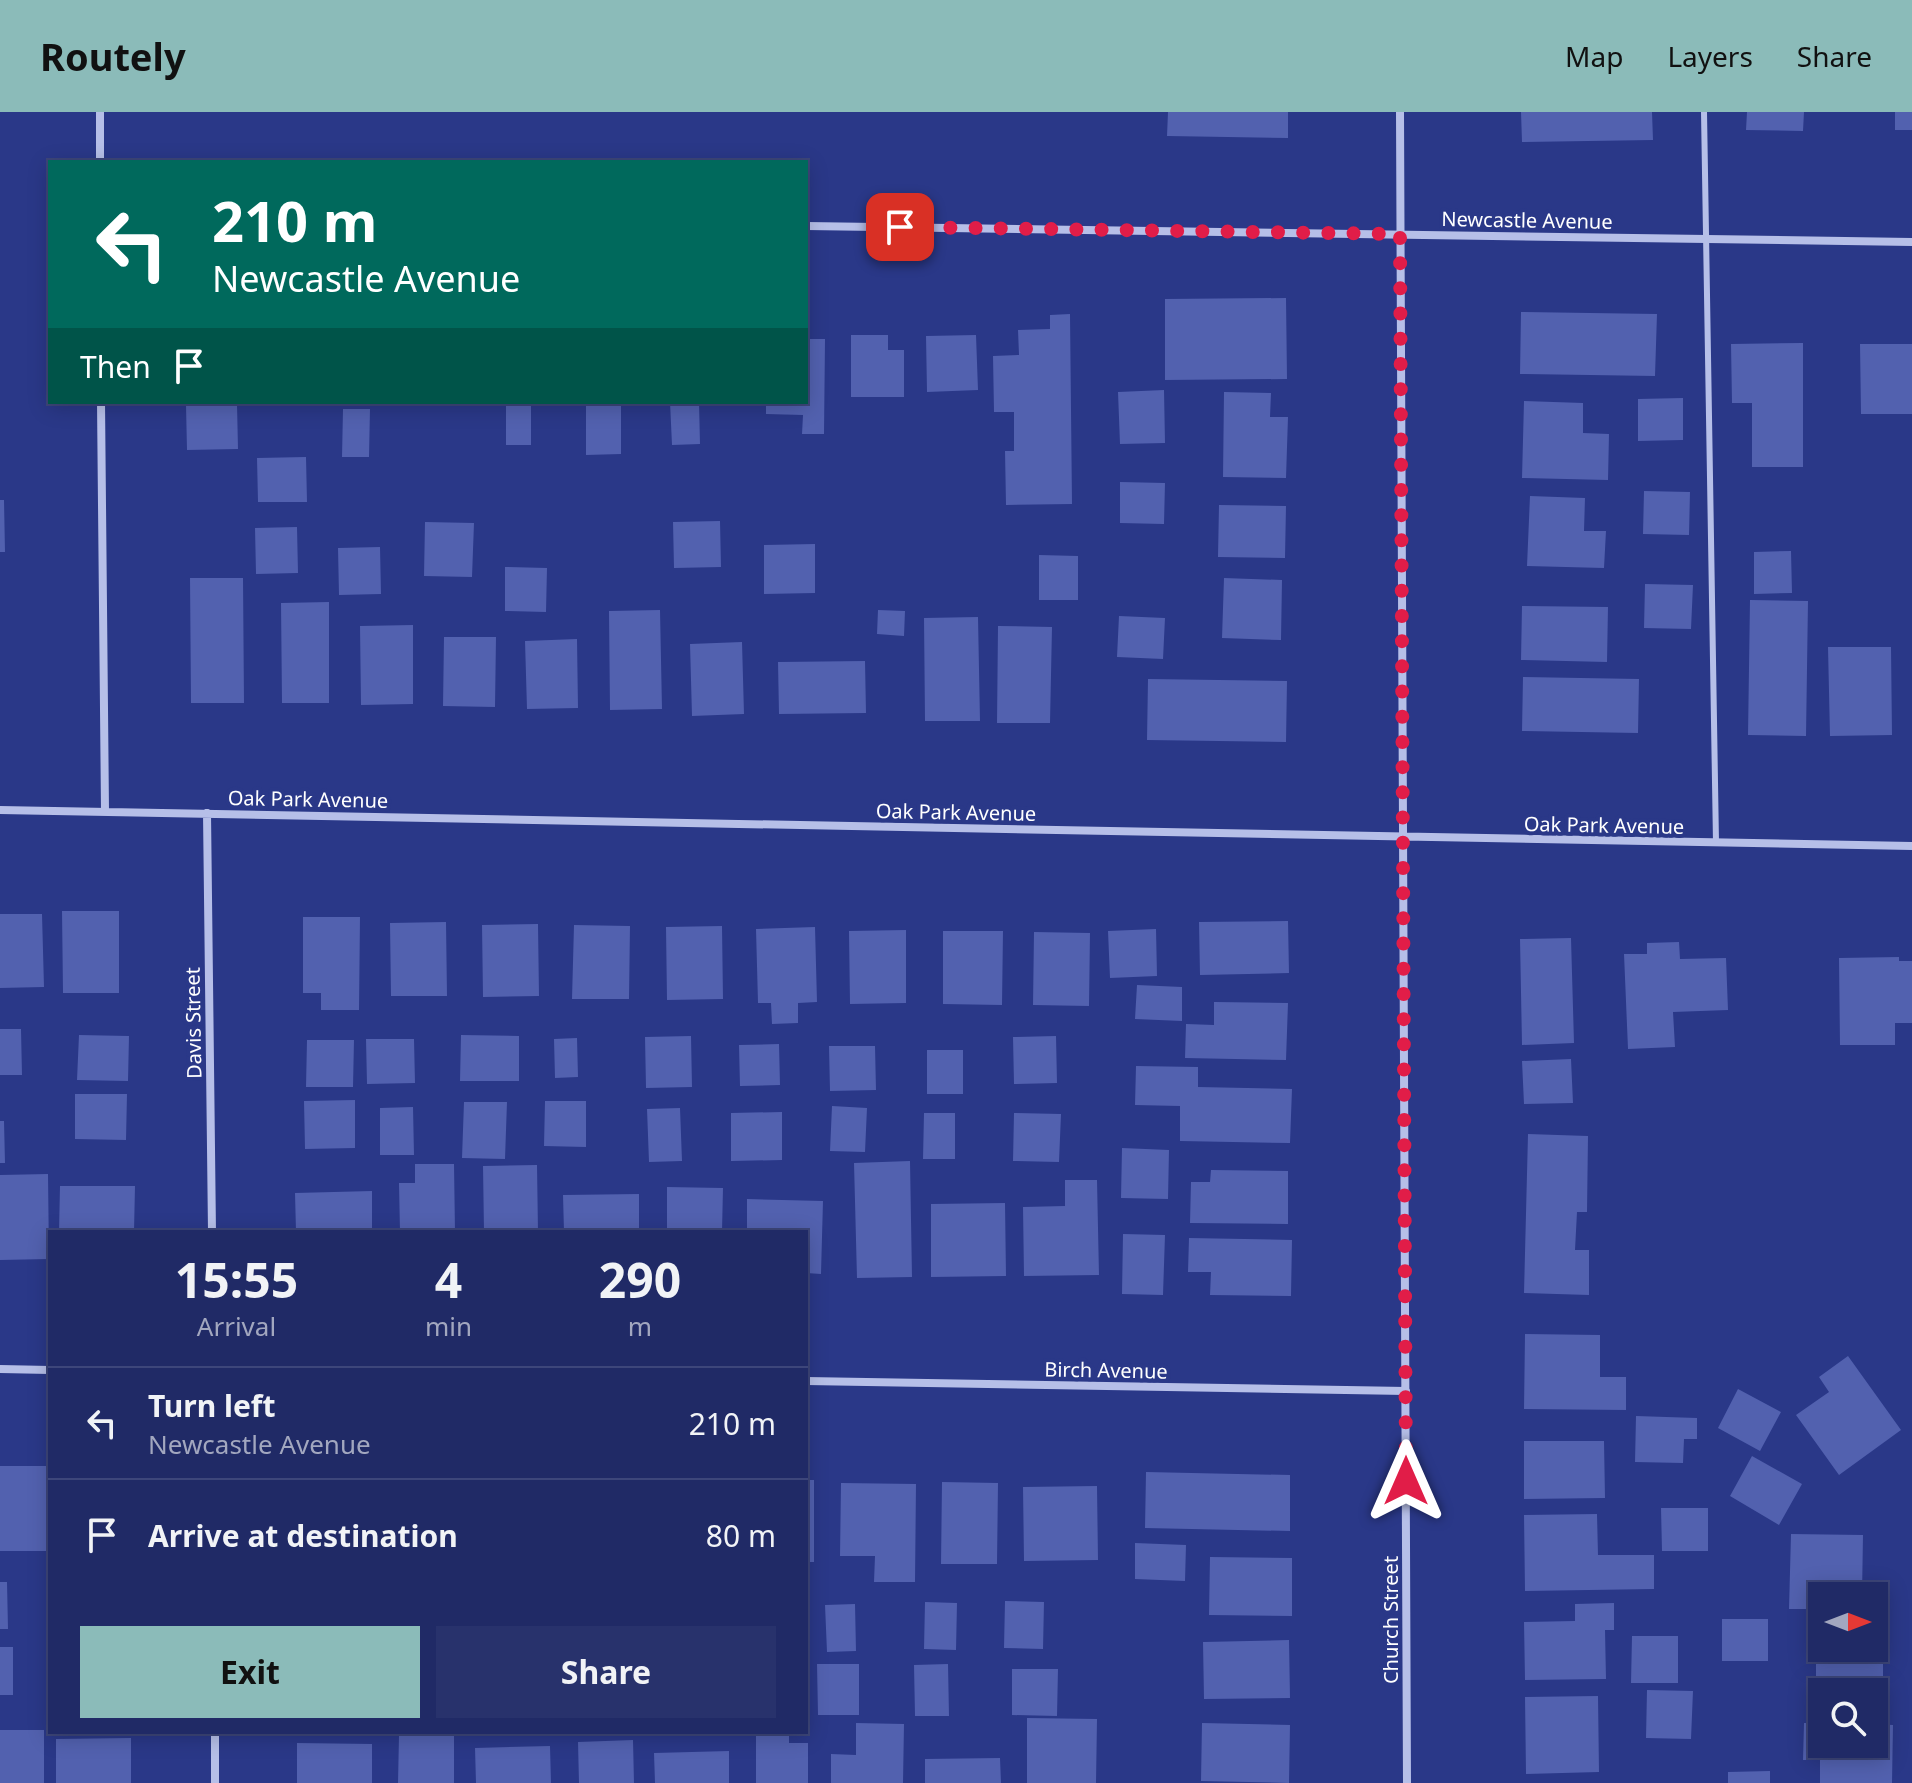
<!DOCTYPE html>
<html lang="en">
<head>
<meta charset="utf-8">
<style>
	body { margin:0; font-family:"Noto Sans",sans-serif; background:#28326c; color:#f1f3f6; height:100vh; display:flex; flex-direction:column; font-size:30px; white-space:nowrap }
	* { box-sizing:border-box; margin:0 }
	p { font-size:26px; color:#a2a7bf }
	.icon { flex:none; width:44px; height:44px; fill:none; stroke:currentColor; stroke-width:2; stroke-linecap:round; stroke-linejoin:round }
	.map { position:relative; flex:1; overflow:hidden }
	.side { position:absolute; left:48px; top:1118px; width:760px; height:504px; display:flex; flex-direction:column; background:#202a66; border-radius:0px; box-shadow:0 4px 20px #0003,0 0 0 2px #3d467a }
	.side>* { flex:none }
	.guide { position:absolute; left:48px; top:48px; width:760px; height:244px; border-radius:0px; box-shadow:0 4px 20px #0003,0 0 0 2px #3d467a; background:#00695c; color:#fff; overflow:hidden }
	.needle { width:52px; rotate:90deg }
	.tools { position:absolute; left:1808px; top:1470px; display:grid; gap:16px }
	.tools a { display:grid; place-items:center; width:80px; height:80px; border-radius:0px; background:#202a66; box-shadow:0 4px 20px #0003,0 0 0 2px #3d467a; font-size:40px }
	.pin { position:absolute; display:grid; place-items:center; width:68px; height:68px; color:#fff; margin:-34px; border-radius:16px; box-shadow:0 4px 12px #0006 }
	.me { position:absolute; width:88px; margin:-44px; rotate:0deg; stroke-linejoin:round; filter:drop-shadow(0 0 6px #0008) }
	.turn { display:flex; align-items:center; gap:28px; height:168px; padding:0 32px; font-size:36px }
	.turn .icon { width:104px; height:104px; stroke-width:2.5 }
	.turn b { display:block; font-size:56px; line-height:68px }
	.then { display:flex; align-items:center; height:76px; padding:0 32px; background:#0003; gap:16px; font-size:30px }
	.eta { display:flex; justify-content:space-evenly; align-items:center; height:136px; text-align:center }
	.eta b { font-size:48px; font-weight:700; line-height:56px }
	.action { display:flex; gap:16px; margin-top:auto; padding:16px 32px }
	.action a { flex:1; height:92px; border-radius:0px; background:#8bbbb9; color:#111; font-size:32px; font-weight:700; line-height:92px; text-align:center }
	.action a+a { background:#28326c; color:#f1f3f6 }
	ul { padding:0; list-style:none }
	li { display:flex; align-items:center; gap:24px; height:112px; padding:0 32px; border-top:2px solid #3d467a }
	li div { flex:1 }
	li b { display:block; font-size:30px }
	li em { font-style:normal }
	header { display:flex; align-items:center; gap:48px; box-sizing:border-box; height:112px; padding:0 40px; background:#8bbbb9; color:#111 }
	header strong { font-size:38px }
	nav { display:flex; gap:44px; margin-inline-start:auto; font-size:28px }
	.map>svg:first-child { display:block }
	.building { fill:#5261af }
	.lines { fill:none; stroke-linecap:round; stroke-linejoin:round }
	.service { stroke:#b6bfe8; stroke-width:6 }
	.minor { stroke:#b6bfe8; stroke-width:8 }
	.route { stroke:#e11d48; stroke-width:14; stroke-dasharray:0 25.2 }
	.labels { text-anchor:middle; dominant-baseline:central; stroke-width:8; stroke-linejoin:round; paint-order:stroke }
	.street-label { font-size:20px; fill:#fff; stroke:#2a3888 }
</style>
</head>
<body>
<header>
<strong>Routely</strong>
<nav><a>Map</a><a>Layers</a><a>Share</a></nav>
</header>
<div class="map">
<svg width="1912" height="1671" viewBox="0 0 1912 1671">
	<rect width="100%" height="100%" fill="#2a3888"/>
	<path class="building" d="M1168,0H1288V26L1167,24Z
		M1521,0H1652L1653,28L1522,30Z
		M1747,0H1804L1803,19L1746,18Z
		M1895,0H1912V18H1895Z
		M1286,186L1287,267L1165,268V187Z
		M1521,200L1657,202L1655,264L1520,262Z
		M1070,202L1072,392L1006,393L1005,339H1014V300H994L993,244L1019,243L1018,218L1050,217V203Z
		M851,223H888V238H904V285H851Z
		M976,223L978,278L927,280L926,224Z
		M806,227H825L824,322H802L803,303L766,302V290H806Z
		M1803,231V355H1752V291H1732L1731,232Z
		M1860,232H1912V302H1861Z
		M1164,278L1165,331L1120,332L1118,280Z
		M1224,280L1271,281L1270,305H1288L1286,366L1223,365Z
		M1683,286V328L1638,329V287Z
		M1524,289L1583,291V321L1609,322L1608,368L1522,366Z
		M506,290H531V333H506Z
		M670,290H699L700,332L672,333Z
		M237,292L238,337L187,338L186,293Z
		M621,293V342L586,343V294Z
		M343,297H370L369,345H342Z
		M306,345L307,390H258L257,346Z
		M1120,370L1165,371L1164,412L1120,411Z
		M1644,379L1690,380L1689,423L1643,422Z
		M1530,384L1585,386L1584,419H1606L1604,456L1527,454Z
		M0,388H4L5,440H0Z
		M1219,393L1286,394L1285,446L1218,445Z
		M720,409L721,455L674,456L673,410Z
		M425,410L474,411L472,465L424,464Z
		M297,415L298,461L256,462L255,416Z
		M815,432V481L764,482V433Z
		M380,435L381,482L339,483L338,436Z
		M1791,439L1792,481L1754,482V440Z
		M1039,443L1078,444V488H1039Z
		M505,455L547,456L546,500L505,499Z
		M190,466H243L244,591H191Z
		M1224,466L1282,468L1281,528L1222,526Z
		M1645,472L1693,473L1691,517L1644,516Z
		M1750,488L1808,489L1806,624L1748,623Z
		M329,490V591H282L281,491Z
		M1522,494L1608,495L1607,550L1521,548Z
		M660,498L662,597L610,598L609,499Z
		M878,498L905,499L904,524L877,522Z
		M1119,504L1165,506L1163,547L1117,545Z
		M978,505L980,609H925L924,506Z
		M413,513V592L361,593L360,514Z
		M998,514L1052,515L1050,611H997Z
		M444,525H496L495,595L443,594Z
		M577,527L578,596L527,597L525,529Z
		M742,530L744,602L692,604L690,532Z
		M1828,535H1891L1892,623L1830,624Z
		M865,549L866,601L779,602L778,550Z
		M1523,565L1639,567L1638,621L1522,619Z
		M1148,567L1287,569L1286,630L1147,628Z
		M62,799H119V881H63Z
		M0,802H42L44,875L0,876Z
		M303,805H360L359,898H321V881H303Z
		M1288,809L1289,861L1200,863L1199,810Z
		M446,810L447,884H391L390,811Z
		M538,812L539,884L483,885L482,813Z
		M574,813L630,814L629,887H572Z
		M722,814L723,887L667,888L666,815Z
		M815,815L817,890L798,891V911L772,912L771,891H758L756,817Z
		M1156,817L1157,864L1110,866L1108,819Z
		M906,818V891L850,892L849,819Z
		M943,819H1003L1002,893L943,892Z
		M1034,820L1090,821L1089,894L1033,893Z
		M1571,826L1574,931L1522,933L1520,827Z
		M1679,830L1680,847L1726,846L1728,898L1673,900L1675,935L1628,937L1624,842H1647V831Z
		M1899,845V849H1912V911H1895V933H1840L1839,846Z
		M1137,873L1182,875V909L1135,907Z
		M1214,890L1288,891L1286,948L1185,946L1186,912L1214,913Z
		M0,917H21L22,963H0Z
		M79,923L129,924L128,969L77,968Z
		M461,923L519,924V969H460Z
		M691,924L692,975L646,976L645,925Z
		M1056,924L1057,971L1014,972L1013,925Z
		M577,926L578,965L555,966L554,927Z
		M366,927H414L415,971L367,972Z
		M307,928H354L353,975H306Z
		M779,932L780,973L740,974L739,933Z
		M829,934H875L876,978L830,979Z
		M927,938H963V982H927Z
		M1571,947L1573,991L1524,992L1522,949Z
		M1136,954L1198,955V975L1292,977L1290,1031L1180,1029V994L1135,993Z
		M75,982H127L126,1028L75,1027Z
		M355,988V1036L305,1037L304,989Z
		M545,989H586V1035L544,1034Z
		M464,990H507L505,1047L462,1046Z
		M832,994L867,996L865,1040L830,1039Z
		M413,995L414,1043H380V996Z
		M680,996L682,1049L649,1050L647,997Z
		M782,1000V1048L731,1049V1001Z
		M924,1001H955V1047H923Z
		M1014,1001L1061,1002L1059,1050L1013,1049Z
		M0,1009H4L5,1051H0Z
		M1528,1022L1588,1024L1587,1100H1577L1575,1138H1589V1183L1524,1181Z
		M1122,1036L1169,1038L1168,1087L1121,1086Z
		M910,1049L912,1165L857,1166L854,1051Z
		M415,1052H454L455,1120H400L399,1071H415Z
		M537,1053L538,1120H484L483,1054Z
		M1211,1058L1288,1059V1112L1190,1111L1191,1070H1210Z
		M48,1062L49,1147L0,1148V1063Z
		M1065,1068H1097L1099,1163L1024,1164L1023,1095L1065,1094Z
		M60,1074H135L134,1120H59Z
		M667,1075L723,1076L722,1120H667Z
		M372,1079V1120H296L295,1081Z
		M639,1082V1120H564L563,1083Z
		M747,1087L823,1089L821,1162L806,1161V1120H747Z
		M1005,1091L1006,1164L931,1165V1092Z
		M1123,1122L1165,1123L1163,1183L1122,1182Z
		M1189,1126L1292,1128L1291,1184L1210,1183L1211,1160H1188Z
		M1525,1222L1600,1223V1265H1626V1298L1524,1297Z
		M1848,1244L1901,1318L1839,1363L1796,1303L1829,1280L1819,1265Z
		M1738,1277L1781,1300L1760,1339L1718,1316Z
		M1636,1304L1697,1306V1327H1684L1683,1351L1635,1350Z
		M1524,1329H1604L1605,1386L1524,1387Z
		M1752,1344L1802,1372L1779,1413L1730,1384Z
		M0,1354H50V1439H0Z
		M1146,1360L1290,1363V1419L1145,1416Z
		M806,1368H814V1450H806Z
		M942,1370L998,1371L997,1452H941Z
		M841,1371L916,1372L915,1470H874L875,1444H840Z
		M1097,1374L1098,1448L1024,1449L1023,1375Z
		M1661,1396H1708V1439H1662Z
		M1597,1402L1598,1443H1654V1477L1525,1479L1524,1403Z
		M1791,1422L1863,1423L1862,1484H1822V1497H1789Z
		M1135,1431L1186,1433L1185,1469L1135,1467Z
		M1210,1445L1292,1446V1504L1209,1503Z
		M0,1470H7L8,1517H0Z
		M1005,1489L1044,1490L1043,1537L1004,1536Z
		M925,1490L957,1491L956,1538L924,1537Z
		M1614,1491V1518H1605L1606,1567L1525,1568L1524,1510L1575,1509V1492Z
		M855,1492L856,1539L827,1540L825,1493Z
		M1722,1507H1768V1549H1722Z
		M1816,1521H1822V1536H1874V1522H1883V1594H1874V1580H1822V1593H1816Z
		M1632,1524H1678V1571H1631Z
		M1289,1528L1290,1586L1204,1587L1203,1530Z
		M0,1535H13V1583H0Z
		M817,1552H859V1603H818Z
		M948,1552L949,1604H915L914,1553Z
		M1012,1557H1058L1057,1604L1012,1603Z
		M1647,1578L1693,1579L1691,1627L1646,1626Z
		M1598,1584L1599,1660L1526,1662L1525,1585Z
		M1027,1606L1097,1607L1096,1671H1027Z
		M856,1611L904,1612L903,1671H831V1642L856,1643Z
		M1202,1611L1290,1613L1289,1671L1201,1669Z
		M1804,1611H1822V1632H1874V1612L1893,1613L1892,1671H1820V1648H1803Z
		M0,1618H44V1671H0Z
		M756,1620H789V1631H808V1671H756Z
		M399,1623L454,1624V1671H398Z
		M131,1626V1671H56V1627Z
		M633,1628L634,1671H579L578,1630Z
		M297,1631L372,1632V1671H297Z
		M550,1634L551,1671H476L475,1636Z
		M729,1639V1671H655L654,1641Z
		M1000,1646L1001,1671H925V1647Z
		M1770,1659V1671H1728V1660Z"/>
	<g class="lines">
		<path class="service" d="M1704,0L1716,731"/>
		<path class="minor" d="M100,0V50
			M1400,0L1407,1671
			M806,114L1912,130
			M101,290L105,699
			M0,698L1912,734
			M207,701L212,1120
			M0,1257L50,1258
			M806,1269L1406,1279
			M215,1620V1671"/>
	</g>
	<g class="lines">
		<path class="route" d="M900,115L1400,122L1406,1369"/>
	</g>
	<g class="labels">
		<g class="street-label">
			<text transform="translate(1527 108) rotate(1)">Newcastle Avenue</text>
			<text transform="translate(308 687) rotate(1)">Oak Park Avenue</text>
			<text transform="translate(956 700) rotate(1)">Oak Park Avenue</text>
			<text transform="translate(1604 713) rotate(1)">Oak Park Avenue</text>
			<text transform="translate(193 911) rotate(-91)">Davis Street</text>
			<text transform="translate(1106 1258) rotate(1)">Birch Avenue</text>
			<text transform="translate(1390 1508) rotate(-90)">Church Street</text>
		</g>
	</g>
</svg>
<div class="tools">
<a><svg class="needle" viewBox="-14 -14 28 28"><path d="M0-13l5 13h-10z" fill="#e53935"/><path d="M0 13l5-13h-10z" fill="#a2a7bf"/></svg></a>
<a><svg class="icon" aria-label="search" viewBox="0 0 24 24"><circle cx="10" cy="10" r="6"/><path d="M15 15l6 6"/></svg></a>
</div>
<div class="pin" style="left:900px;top:115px;background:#d93025"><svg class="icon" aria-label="arrive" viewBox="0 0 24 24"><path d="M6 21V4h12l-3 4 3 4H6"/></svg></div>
<svg class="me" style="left:1406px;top:1369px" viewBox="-20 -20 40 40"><path d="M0-17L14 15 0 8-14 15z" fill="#e11d48" stroke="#fff" stroke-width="4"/></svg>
<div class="guide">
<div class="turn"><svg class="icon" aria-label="left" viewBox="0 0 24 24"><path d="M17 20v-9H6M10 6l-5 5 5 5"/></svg><div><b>210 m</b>Newcastle Avenue</div></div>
<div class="then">Then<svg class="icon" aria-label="arrive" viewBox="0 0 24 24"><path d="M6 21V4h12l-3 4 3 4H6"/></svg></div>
</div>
<section class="side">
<div class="eta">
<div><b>15:55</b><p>Arrival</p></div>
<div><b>4</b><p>min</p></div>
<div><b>290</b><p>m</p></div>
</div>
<ul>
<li><svg class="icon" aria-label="left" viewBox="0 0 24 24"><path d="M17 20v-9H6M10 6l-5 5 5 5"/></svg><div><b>Turn left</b><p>Newcastle Avenue</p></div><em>210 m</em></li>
<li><svg class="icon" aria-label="arrive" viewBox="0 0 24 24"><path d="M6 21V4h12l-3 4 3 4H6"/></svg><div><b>Arrive at destination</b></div><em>80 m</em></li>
</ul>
<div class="action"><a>Exit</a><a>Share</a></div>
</section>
</div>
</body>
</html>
